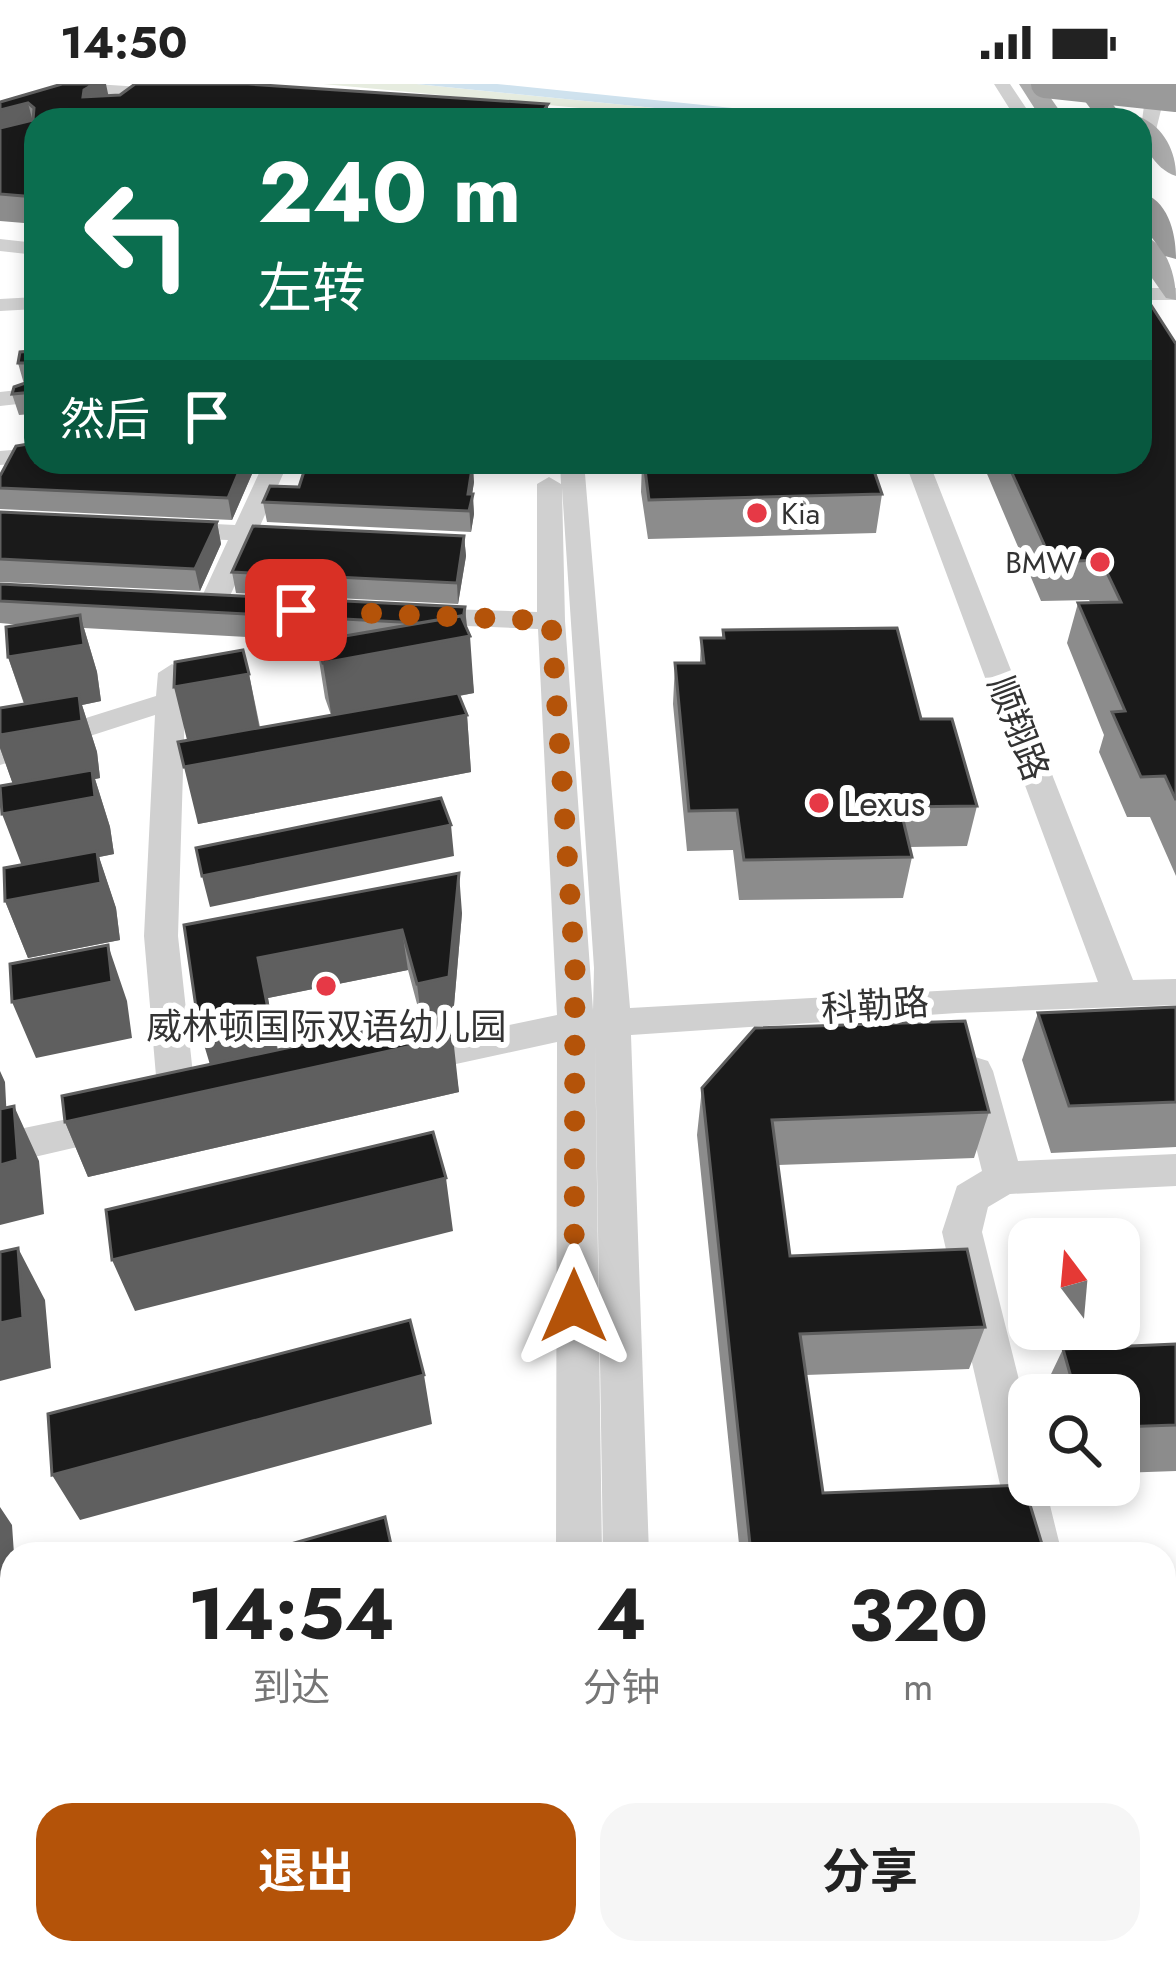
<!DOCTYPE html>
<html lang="zh">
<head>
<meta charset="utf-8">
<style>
	body { margin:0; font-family:Jost,"Noto Sans SC",sans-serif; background:#f6f6f6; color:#222; height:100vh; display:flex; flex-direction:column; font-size:45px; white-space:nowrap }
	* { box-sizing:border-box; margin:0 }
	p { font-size:39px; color:#767676 }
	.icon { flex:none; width:66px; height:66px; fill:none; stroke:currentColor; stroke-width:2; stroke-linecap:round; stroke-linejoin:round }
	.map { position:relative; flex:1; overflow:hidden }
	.details { position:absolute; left:0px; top:1458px; width:1176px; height:423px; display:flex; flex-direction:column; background:#fff; border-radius:36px 36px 0 0; box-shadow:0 6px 18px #0003 }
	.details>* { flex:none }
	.top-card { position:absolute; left:24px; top:24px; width:1128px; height:366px; border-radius:36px; box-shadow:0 6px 18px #0003; background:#0b6e4f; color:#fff; overflow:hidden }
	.needle { width:78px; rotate:344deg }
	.controls { position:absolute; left:1008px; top:1134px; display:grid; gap:24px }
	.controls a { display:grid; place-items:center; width:132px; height:132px; border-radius:24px; background:#fff; box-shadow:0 6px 18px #0003; font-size:60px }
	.pin { position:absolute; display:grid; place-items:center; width:102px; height:102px; color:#fff; margin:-51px; border-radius:24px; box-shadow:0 6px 18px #0006 }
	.me { position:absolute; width:132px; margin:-66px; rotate:0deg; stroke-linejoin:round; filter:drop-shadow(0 0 9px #0008) }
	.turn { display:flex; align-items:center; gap:42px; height:252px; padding:0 36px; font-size:54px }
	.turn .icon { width:156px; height:156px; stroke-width:2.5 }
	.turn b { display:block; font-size:84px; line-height:102px }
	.then { display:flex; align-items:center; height:114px; padding:0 36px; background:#0003; gap:24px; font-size:45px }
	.eta { display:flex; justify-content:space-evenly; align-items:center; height:204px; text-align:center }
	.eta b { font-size:72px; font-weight:700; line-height:84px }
	.primary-button { display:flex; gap:24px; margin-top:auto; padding:24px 36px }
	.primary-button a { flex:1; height:138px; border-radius:36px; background:#b45309; color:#fff; font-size:48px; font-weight:700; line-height:138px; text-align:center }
	.primary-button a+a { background:#f6f6f6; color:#222 }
	.status { display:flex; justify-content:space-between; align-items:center; height:84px; padding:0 60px; background:#fff; direction:ltr }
	.status svg { height:33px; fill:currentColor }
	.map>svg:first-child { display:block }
	.green { fill:#e6ecdf }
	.water { fill:#cfe2ee }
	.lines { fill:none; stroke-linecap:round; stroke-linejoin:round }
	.minor { fill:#d0d0d0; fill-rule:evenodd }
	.major { fill:#ababab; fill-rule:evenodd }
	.highway { fill:#9a9a9a; fill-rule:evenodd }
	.highway-bridge { stroke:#9a9a9a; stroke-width:28 }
	.wall { fill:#8c8c8c; fill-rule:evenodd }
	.shaded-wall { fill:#5f5f5f }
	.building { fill:#1a1a1a; stroke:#5f5f5f; stroke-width:3 }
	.route { stroke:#b45309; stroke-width:21; stroke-dasharray:0 37.8 }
	.poi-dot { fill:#e63946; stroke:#fff; stroke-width:4.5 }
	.labels { text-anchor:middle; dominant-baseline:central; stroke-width:12; stroke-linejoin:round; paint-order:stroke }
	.far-poi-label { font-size:30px; fill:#333; stroke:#fff; text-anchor:start }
	.street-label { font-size:36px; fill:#333; stroke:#fff }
	.poi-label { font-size:36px; fill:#333; stroke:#fff; text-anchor:start }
</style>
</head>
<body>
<div class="status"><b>14:50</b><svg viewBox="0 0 49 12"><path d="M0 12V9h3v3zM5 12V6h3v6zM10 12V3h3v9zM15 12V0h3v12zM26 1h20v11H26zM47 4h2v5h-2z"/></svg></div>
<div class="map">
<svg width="1176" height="1880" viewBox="0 0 1176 1880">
	<rect width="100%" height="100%" fill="#fff"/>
	<path class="green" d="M323,0H416L775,36H707Z"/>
	<path class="water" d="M416,0H497L851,36H774Z"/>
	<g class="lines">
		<path class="minor" d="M95,0L172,5L180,10L172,15L96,10L0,39V28Z
			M994,0H1010L1028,27L1041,36L1016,35Z
			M1127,0H1144L1162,22L1154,54L1140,51L1144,22Z
			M0,155L36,159V171L0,167Z
			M1140,204H1176V216H1140Z
			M36,213V225L0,227V215Z
			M36,304V318L0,322V308Z
			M36,364L37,378L0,381V367Z
			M225,378H358L365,384L353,391L284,388L260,442L298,444L311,452L298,460L254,458L226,521L212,529L198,521L228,456L174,454L161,446L174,438L235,441L260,387L237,385Z
			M560,378H584L630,924L1098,898L905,378H929L1133,896L1176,895V921L957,929L631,951L649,1470H603L595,953L602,1470H556L557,958L410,990L397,986L392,976L397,966L410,962L557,931L538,545L417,540L403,532L417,524L537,528V400L549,393L561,400ZM562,404L594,884L593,926L565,537Z
			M172,580L186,589L178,852L197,1027L191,1038L178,1042L165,1038L159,1027L144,852L155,631L0,681V661L156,612L158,589Z
			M975,973L988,977L993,987L1018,1077L1176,1070V1102L1010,1110L988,1123L982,1148L1029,1336V1401H1045L1062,1470H1016L942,1148L957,1102L982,1087L957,987L962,977Z
			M116,1025L129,1029L135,1040L129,1051L0,1081V1049Z
			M559,1869H615V1880H559Z
			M616,1869H672V1880H616Z"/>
		<path class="major" d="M1019,0H1041L1066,36H1042Z
			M1140,33C1164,43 1176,68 1176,92C1154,85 1140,58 1140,36H1131Z
			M1140,150C1167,158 1176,192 1176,216L1166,214L1140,177Z"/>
		<path class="highway" d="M1072,0H1097L1125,36H1099Z
			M1140,108C1169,116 1176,150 1176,175L1165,172L1140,137Z"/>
		<path class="highway-bridge" d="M1045,0L1176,14"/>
	</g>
	<path class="wall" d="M248,0L36,36V140L0,137V18L109,12Z
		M1176,260V792L1150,733H1127L1099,668L1104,651L1067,559L1078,519H1091L1089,516L1041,517L982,378H1140Z
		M20,268L252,390L232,436L0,425V392L34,359L29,338L31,330L19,331L12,310L24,300L18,279Z
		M642,378H871L882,410L876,449L648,455L641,408Z
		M474,398L472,410L474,430L471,448L267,438L263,418L299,403Z
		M0,428L217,438L221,460L200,507L0,498Z
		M464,452L466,472L458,520L236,509L232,488Z
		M0,500L465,523L474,609L459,612L467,631L471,688L198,740L187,656L249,590L260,643L331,631L325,614L316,557H320L84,544L97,588L101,617L82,621L97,668L100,694L95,695L110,743L114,770L99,773L116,824L120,856L28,874L5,817L21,781L13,700L0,664V624L24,620L8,573L21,541L0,539Z
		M723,546L921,635L977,722L967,762L910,763L912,773L903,814L739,816L733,766L687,767L673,620L675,579H700L701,554H722Z
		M462,829L453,933L448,934L459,1008L88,1093L65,1038L210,980L184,841ZM408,886L421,935L278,966L268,914Z
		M1176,923V1063L1051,1069L1022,976L1038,929Z
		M702,1004L989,1028L974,1074L778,1081L790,1172L985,1243L969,1285L806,1291L823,1409L1045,1470H740L697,1051Z
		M1176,1260V1387L1119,1389V1311H1041L1063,1265Z
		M827,1869H1145L1148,1880H829Z"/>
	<path class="shaded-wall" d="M94,0H106L110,19L83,13L84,6Z
		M28,19L35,46L0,53V26Z
		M548,20V36H537Z
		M243,378H250L252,390L232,436L228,414Z
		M473,378L474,398L470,424L473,410L474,430L471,448L468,410Z
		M217,438L221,460L200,507L195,485Z
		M464,452L466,472L458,520L457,499Z
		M465,523L467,546L470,552L474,609L332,635L323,579L461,542Z
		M80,531L97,588L101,617L82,621L97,668L100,694L95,695L110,743L114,770L99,773L116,824L120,856L28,874L5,817L24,787L2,730L16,709L0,664V651L28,630L8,573Z
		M249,590L260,647L188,660L174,603Z
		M467,631L471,688L198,740L184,683Z
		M451,741L454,772L210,823L202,792Z
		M459,789L462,829L453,933L422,939L417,900Z
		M402,846L408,886L268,914L278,970L211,984L199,944L258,874Z
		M108,861L127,917L132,954L36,974L12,918Z
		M453,953L459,1008L88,1093L65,1038Z
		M0,987L5,998L7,1038L0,1039Z
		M14,1022L39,1077L44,1130L0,1141V1081Z
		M446,1094L453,1147L135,1227L112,1176Z
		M18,1164L45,1216L51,1284L0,1297V1239Z
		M424,1291L432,1340L80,1436L52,1391Z
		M0,1423L12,1441L14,1470H12V1517L0,1521Z
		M12,1614V1648L0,1635V1618Z
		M12,1851V1869H72L38,1880H0V1855Z"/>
	<path class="building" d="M62,0H94L84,6L83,13L120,11L135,0H248L548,20L537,36H36V113L0,110V44L33,36L34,24L28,19L0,26V18Z
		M678,30L679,36L737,34L738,36H574L573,32Z
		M1140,204L1176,260V716L1165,692L1141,693L1112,628L1125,627L1078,519L1121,518L1101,476L1052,478L1007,378H1140Z
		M36,240V378H243L228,414L0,404V392L16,362L34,359V342L29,338L35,308L12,310L14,303L34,296L33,279H18L20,268L31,267L33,241Z
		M307,378H473L468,410H473L469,427L263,418L270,402L299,403Z
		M644,378H871L882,410L649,416Z
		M0,428L217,438L195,485L0,475Z
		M253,442L464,452L457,499L232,488Z
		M0,500L465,523L463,535L461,532L419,539L0,517Z
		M80,531L84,561L8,573L6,543Z
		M461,532L470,552L323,579L316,557Z
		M897,544L921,635H952L977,722L900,723L912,773L744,776L737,726L689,727L675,579H704L701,554H724L723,546Z
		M243,566L249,590L174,603L175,578Z
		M458,609L467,631L184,683L178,658Z
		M79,611L82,637L0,651V624Z
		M92,686L95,713L2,730L0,702Z
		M441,714L451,741L202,792L196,764Z
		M97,767L101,799L5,817L4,784Z
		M459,789L449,893L417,900L402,846L258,874L269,930L199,944L184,841Z
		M108,861L112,898L12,918L10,880Z
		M1176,923V1018L1069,1022L1038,929Z
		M446,930L453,953L65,1038L62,1012Z
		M965,937L989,1028L772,1036L790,1172L967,1165L985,1243L800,1250L823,1409L1024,1401L1045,1470H751L702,1004L755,944Z
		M14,1022L18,1076L0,1081V1025Z
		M433,1048L446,1094L112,1176L106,1126Z
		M18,1164L23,1234L0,1239V1168Z
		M410,1236L424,1291L52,1391L48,1330Z
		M1176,1260V1341L1119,1343V1311H1076L1063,1265Z
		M385,1433L393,1470H256Z
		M12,1539V1614L0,1618V1543Z
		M12,1761V1851L0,1855V1765Z
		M847,1869H1145L1148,1880H848Z"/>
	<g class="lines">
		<path class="route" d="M296,526L551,537L575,884L574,1222"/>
	</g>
	<g class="poi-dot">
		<circle cx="757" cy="429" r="12"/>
		<circle cx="1100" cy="478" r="12"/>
		<circle cx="819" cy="719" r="12"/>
		<circle cx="326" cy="902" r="12"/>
	</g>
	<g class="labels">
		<g class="far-poi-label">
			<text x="781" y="429">Kia</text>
			<text x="1076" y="478" text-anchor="end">BMW</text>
		</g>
		<g class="street-label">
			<text transform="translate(1019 644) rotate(69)">顺翔路</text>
			<text transform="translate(875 921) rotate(-4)">科勒路</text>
		</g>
		<g class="poi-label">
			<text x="843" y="719">Lexus</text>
			<text x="326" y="942" text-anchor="middle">威林顿国际双语幼儿园</text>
		</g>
	</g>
</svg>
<div class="controls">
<a><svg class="needle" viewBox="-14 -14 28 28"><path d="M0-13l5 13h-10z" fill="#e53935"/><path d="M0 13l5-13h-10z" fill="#767676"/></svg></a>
<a><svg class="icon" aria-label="search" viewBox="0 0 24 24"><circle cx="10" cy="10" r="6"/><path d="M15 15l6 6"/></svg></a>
</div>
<div class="pin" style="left:296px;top:526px;background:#d93025"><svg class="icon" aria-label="arrive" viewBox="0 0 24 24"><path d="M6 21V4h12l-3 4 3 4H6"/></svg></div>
<svg class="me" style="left:574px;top:1222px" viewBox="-20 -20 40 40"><path d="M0-17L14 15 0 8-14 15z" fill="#b45309" stroke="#fff" stroke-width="4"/></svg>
<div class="top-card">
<div class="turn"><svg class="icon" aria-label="left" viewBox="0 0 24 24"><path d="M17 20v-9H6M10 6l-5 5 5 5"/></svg><div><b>240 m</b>左转</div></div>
<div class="then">然后<svg class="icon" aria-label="arrive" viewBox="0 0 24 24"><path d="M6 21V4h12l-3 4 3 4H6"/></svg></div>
</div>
<section class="details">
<div class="eta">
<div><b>14:54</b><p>到达</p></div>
<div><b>4</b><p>分钟</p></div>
<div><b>320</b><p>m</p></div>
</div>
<div class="primary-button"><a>退出</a><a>分享</a></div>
</section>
</div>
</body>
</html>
